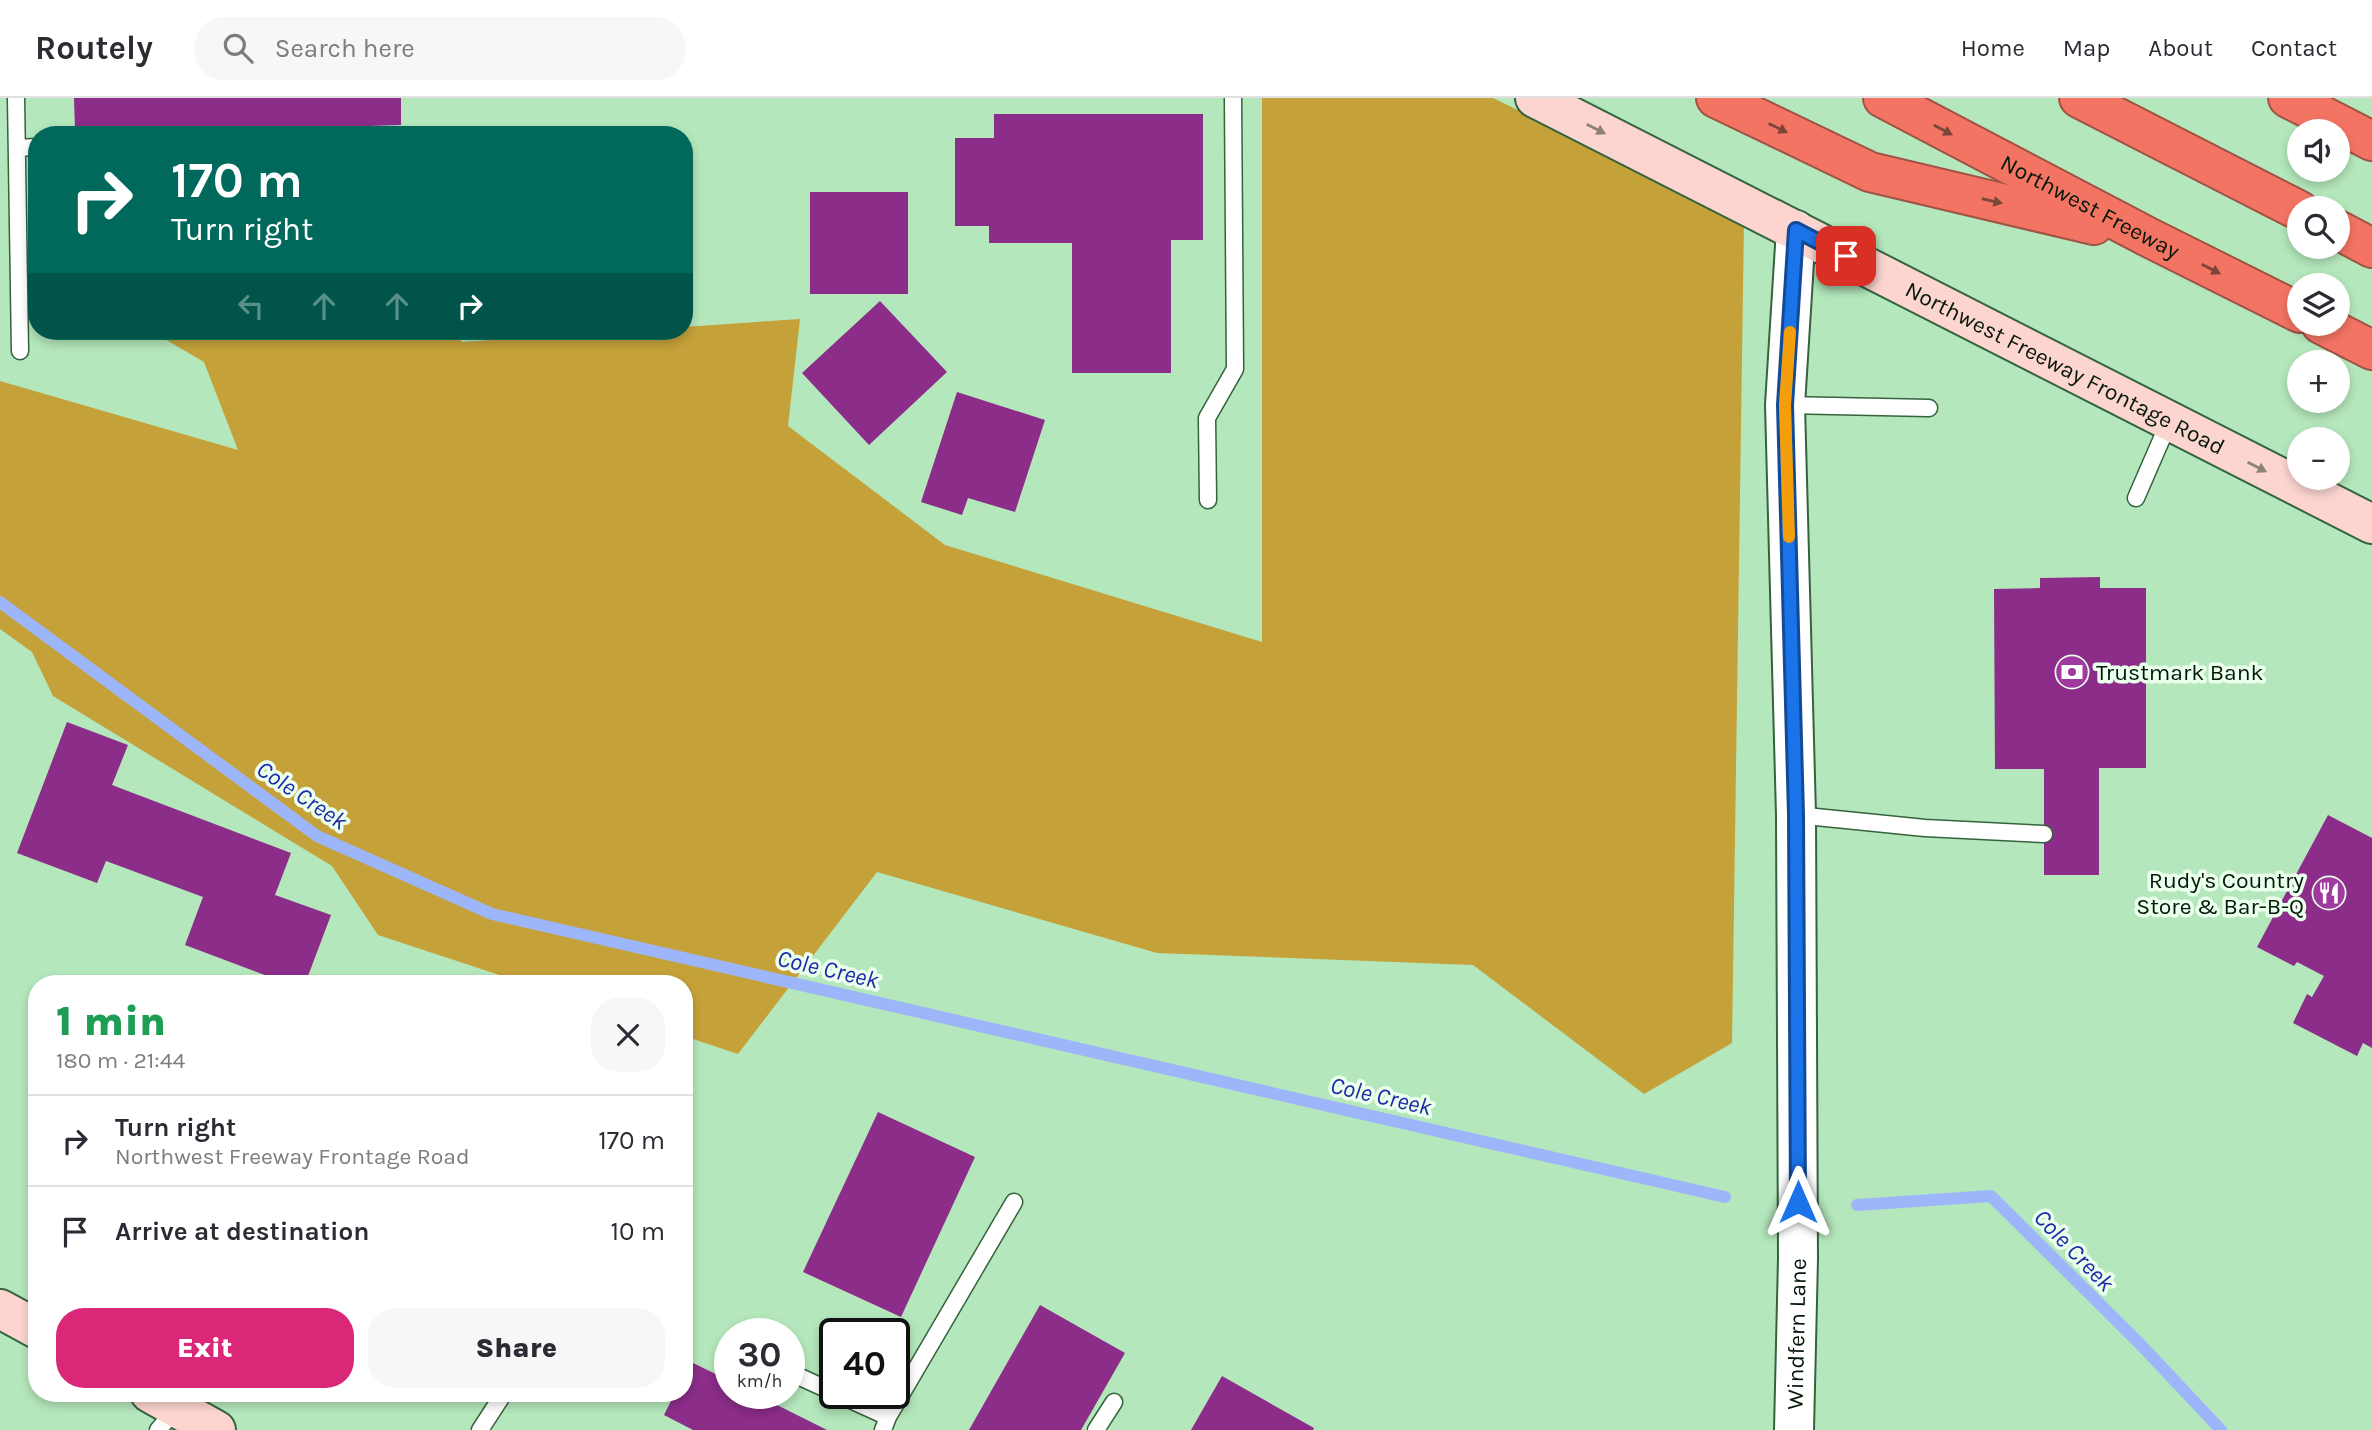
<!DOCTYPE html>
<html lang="en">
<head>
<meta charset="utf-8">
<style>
	body { margin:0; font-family:Karla,sans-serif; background:#f7f7f7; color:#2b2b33; height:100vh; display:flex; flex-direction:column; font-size:26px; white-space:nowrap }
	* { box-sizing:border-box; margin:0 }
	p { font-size:23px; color:#7c7c81 }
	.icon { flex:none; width:38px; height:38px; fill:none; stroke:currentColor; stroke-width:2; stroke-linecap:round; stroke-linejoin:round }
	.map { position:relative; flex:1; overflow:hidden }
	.sheet { position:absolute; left:28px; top:877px; width:665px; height:427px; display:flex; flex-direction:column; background:#fff; border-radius:28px; box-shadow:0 4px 10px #0003 }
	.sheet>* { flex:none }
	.banner { position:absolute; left:28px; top:28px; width:665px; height:214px; border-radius:28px; box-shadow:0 4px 10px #0003; background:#00695c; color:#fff; overflow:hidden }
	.fabs { position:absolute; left:2287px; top:21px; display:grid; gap:14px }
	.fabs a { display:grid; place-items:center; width:63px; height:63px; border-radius:50%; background:#fff; box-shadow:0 4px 10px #0003; font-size:35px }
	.speed { position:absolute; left:714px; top:1220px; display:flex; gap:14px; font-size:35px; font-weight:700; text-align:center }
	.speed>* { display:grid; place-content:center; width:91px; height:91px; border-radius:50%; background:#fff; box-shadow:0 4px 10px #0003; line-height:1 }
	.speed small { font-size:18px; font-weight:400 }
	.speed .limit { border:4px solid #111; border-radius:10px; background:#fff; color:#111 }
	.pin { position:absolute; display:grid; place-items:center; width:60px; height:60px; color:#fff; margin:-30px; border-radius:14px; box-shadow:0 4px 10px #0006 }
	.me { position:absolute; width:77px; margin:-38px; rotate:0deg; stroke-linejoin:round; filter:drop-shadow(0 0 5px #0008) }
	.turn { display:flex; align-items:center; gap:24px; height:147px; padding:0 28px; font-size:32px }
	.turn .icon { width:91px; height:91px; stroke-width:2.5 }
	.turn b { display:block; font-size:49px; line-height:60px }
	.lanes { display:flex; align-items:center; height:66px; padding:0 28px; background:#0003; justify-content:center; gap:35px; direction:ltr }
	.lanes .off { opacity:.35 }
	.round { display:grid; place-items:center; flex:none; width:74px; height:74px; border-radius:28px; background:#f7f7f7 }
	.headline { display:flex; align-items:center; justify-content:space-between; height:119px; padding:0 28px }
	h1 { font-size:42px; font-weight:800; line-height:52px; color:#1e9e55 }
	.button { display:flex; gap:14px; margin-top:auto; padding:14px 28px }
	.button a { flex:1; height:80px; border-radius:28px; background:#db2777; color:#fff; font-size:28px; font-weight:800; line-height:80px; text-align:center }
	.button a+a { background:#f7f7f7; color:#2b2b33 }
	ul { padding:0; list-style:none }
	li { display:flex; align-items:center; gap:21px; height:91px; padding:0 28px; border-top:2px solid #e1e1e2 }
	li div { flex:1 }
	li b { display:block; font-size:26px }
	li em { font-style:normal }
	header { display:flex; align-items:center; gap:42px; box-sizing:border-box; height:98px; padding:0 35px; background:#fff; border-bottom:2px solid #e1e1e2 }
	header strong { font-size:33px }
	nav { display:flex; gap:38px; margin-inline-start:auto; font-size:24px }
	.search { width:490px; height:63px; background:#f7f7f7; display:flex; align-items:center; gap:18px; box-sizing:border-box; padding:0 24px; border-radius:28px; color:#7c7c81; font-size:26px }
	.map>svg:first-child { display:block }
	.green { fill:#c5a13a }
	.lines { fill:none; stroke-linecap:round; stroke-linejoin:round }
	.stream { stroke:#9db6fa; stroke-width:12 }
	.building { fill:#8c2d8a }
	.service-casing { stroke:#34633d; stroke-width:19 }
	.tertiary-casing { stroke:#34633d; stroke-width:42 }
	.secondary-casing { stroke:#34633d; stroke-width:42 }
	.motorway-casing { stroke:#a05344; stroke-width:42 }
	.service { stroke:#fff; stroke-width:16 }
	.tertiary { stroke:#fff; stroke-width:38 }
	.secondary { stroke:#fcd5d0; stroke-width:38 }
	.motorway { stroke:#f47464; stroke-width:38 }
	.oneway { fill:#7c4636 }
	.oneway2 { fill:#8d8076 }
	.route-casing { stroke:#114b97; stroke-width:18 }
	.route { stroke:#1a73e8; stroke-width:12 }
	.slow { stroke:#f59e0b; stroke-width:12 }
	.labels { text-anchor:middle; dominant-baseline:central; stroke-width:7; stroke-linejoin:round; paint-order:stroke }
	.street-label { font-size:23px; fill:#051708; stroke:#ebffed }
	.poi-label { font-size:23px; fill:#051708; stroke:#ebffed; text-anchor:start }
	.water-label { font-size:24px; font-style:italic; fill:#1e2aaa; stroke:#ebffed }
</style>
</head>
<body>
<header>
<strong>Routely</strong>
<div class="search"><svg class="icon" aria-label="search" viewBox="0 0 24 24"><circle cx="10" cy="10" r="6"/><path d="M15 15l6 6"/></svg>Search here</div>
<nav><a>Home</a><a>Map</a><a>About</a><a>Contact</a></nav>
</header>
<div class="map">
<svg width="2372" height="1332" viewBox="0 0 2372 1332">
	<rect width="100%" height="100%" fill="#b4e7bb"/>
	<path class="green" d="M1262,0H1493L1744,122L1732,945L1644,996L1473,867L1157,855L877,774L738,956L684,938V886L524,885L378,837L332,768L53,598L32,554L0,531V283L238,352L204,264L151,233H454L462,244L628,233H684V229L800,221L788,328L945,447L1262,544Z"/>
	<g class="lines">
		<path class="stream" d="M0,504L317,738L492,816L1725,1099
			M1857,1107L1991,1098L2141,1247L2221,1332"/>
	</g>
	<path class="building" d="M74,0H401V27L304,30V37H247V30L75,33Z
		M994,16H1203V142H1171V275H1072V145H989V128H955V40H994Z
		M810,94H908V196H810Z
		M880,203L947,274L869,347L802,275Z
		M957,294L1045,322L1015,414L968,400L962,417L921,404Z
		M2100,479V490H2146V670H2099V777H2044V671H1995L1994,491L2040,490V480Z
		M67,624L128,647L112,687L291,755L275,797L331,817L305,886H289L185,847L203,799L106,763L97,785L17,755Z
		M2328,717L2372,740V950L2363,945L2357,958L2293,925L2307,896L2312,899L2324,878L2297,864L2294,868L2257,849Z
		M878,1014L975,1059L901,1219L803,1174Z
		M1040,1207L1125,1255L1081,1332H969Z
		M691,1264L730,1283V1295H753L827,1332H693L664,1317L675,1295H684V1278Z
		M1222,1278L1314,1330L1313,1332H1191Z"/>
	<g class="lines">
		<g class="service-casing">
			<path id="service" d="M16,0L20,253
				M17,50L37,49
				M1785,307L1929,310
				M2136,400L2169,324
				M1208,402L1207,320L1235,271L1233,0
				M1796,717L1925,730L2044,736
				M789,1274L888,1319
				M158,1332L178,1309
				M480,1332L504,1295
				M883,1332L888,1319L1014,1104
				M1096,1332L1114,1304"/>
		</g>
		<g class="tertiary-casing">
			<g id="tertiary">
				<path id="s1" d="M1794,1332L1798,1160L1796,717L1785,307L1796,132"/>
			</g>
		</g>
		<g class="secondary-casing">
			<g id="secondary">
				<path id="s2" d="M1535,0L2372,426"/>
				<path d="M0,1211L37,1231"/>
				<path d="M150,1295L216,1332"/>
			</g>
		</g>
		<g class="motorway-casing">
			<g id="motorway">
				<path d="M1716,0L1870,74L2094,127"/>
				<path id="s3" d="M1883,0L2150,140L2300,215"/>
				<path d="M2079,0L2300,113"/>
				<path d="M2288,0L2372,43"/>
				<path d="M2338,132L2372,150"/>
				<path d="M2321,226L2372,252"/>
			</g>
		</g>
		<use href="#service" class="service"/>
		<use href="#tertiary" class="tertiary"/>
		<use href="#secondary" class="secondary"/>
		<use href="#motorway" class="motorway"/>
	</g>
	<defs><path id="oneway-solid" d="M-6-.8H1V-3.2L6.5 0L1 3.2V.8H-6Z" transform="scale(1.75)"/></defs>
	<g class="oneway">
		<use href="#oneway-solid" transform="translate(1778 30) rotate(26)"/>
		<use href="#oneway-solid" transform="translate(1943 32) rotate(28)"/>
		<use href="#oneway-solid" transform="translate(1992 103) rotate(13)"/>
		<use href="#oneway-solid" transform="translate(2211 171) rotate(27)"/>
	</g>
	<g class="oneway2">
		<use href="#oneway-solid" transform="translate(1596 31) rotate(27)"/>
		<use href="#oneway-solid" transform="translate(2257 369) rotate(27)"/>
	</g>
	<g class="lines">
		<g class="route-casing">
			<path id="route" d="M1798,1104L1796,717L1785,307L1796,132L1846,158"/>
		</g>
		<use href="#route" class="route"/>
		<path class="slow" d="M1789,439L1785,307L1790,234"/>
	</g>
	<defs>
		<g id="bank-disc" transform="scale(1.75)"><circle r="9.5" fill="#a13a9e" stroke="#ebffed"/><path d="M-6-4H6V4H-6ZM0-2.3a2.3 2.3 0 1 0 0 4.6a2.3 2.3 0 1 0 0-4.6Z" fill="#fff"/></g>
		<g id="restaurant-disc" transform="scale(1.75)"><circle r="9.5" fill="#a13a9e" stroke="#ebffed"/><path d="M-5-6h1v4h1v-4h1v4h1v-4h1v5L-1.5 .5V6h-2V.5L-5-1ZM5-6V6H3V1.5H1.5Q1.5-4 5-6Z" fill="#fff"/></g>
	</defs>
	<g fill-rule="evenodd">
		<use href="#bank-disc" x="2072" y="574"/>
		<use href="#restaurant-disc" x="2329" y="795"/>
	</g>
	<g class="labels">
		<g class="street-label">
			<text stroke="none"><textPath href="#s3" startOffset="234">Northwest Freeway</textPath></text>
			<text stroke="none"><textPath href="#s2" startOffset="595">Northwest Freeway Frontage Road</textPath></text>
			<text stroke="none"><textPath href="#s1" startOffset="96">Windfern Lane</textPath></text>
		</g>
		<g class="poi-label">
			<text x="2096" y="574">Trustmark Bank</text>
			<text x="2304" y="782" text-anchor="end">Rudy's Country<tspan x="2304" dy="26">Store &amp; Bar-B-Q</tspan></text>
		</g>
		<g class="water-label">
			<text transform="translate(302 697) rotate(34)">Cole Creek</text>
			<text transform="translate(828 871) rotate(13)">Cole Creek</text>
			<text transform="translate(1381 998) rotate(13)">Cole Creek</text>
			<text transform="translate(2074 1152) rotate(46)">Cole Creek</text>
		</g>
	</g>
</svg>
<div class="fabs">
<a><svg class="icon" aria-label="sound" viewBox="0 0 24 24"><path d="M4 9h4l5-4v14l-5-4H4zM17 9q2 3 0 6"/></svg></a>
<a><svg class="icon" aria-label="search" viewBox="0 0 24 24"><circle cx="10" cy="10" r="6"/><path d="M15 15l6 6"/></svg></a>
<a><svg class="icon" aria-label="layers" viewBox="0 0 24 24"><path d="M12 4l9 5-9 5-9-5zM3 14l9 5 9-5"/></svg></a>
<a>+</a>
<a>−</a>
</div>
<div class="speed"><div>30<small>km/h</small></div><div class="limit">40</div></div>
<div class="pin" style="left:1846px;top:158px;background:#d93025"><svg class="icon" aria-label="arrive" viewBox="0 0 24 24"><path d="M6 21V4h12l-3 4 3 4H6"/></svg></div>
<svg class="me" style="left:1798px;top:1104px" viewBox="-20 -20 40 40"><path d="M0-17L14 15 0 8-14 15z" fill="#1a73e8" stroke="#fff" stroke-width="4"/></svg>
<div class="banner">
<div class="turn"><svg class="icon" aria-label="right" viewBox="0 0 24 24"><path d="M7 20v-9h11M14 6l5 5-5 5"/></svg><div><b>170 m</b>Turn right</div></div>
<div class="lanes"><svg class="icon off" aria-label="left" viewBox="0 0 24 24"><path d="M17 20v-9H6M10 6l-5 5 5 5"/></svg><svg class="icon off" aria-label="ahead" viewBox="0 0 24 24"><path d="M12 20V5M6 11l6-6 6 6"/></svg><svg class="icon off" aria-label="ahead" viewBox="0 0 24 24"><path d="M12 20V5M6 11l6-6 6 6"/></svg><svg class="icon" aria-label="right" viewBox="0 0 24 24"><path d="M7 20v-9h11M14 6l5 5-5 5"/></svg></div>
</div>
<section class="sheet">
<div class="headline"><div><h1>1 min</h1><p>180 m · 21:44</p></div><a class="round"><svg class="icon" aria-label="close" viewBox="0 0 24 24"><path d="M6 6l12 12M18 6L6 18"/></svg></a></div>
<ul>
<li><svg class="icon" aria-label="right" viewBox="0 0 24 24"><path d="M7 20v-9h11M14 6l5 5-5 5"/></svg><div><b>Turn right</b><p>Northwest Freeway Frontage Road</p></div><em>170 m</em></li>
<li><svg class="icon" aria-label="arrive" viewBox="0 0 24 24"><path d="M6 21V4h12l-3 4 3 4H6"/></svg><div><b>Arrive at destination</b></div><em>10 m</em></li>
</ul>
<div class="button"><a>Exit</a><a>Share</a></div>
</section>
</div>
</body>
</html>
